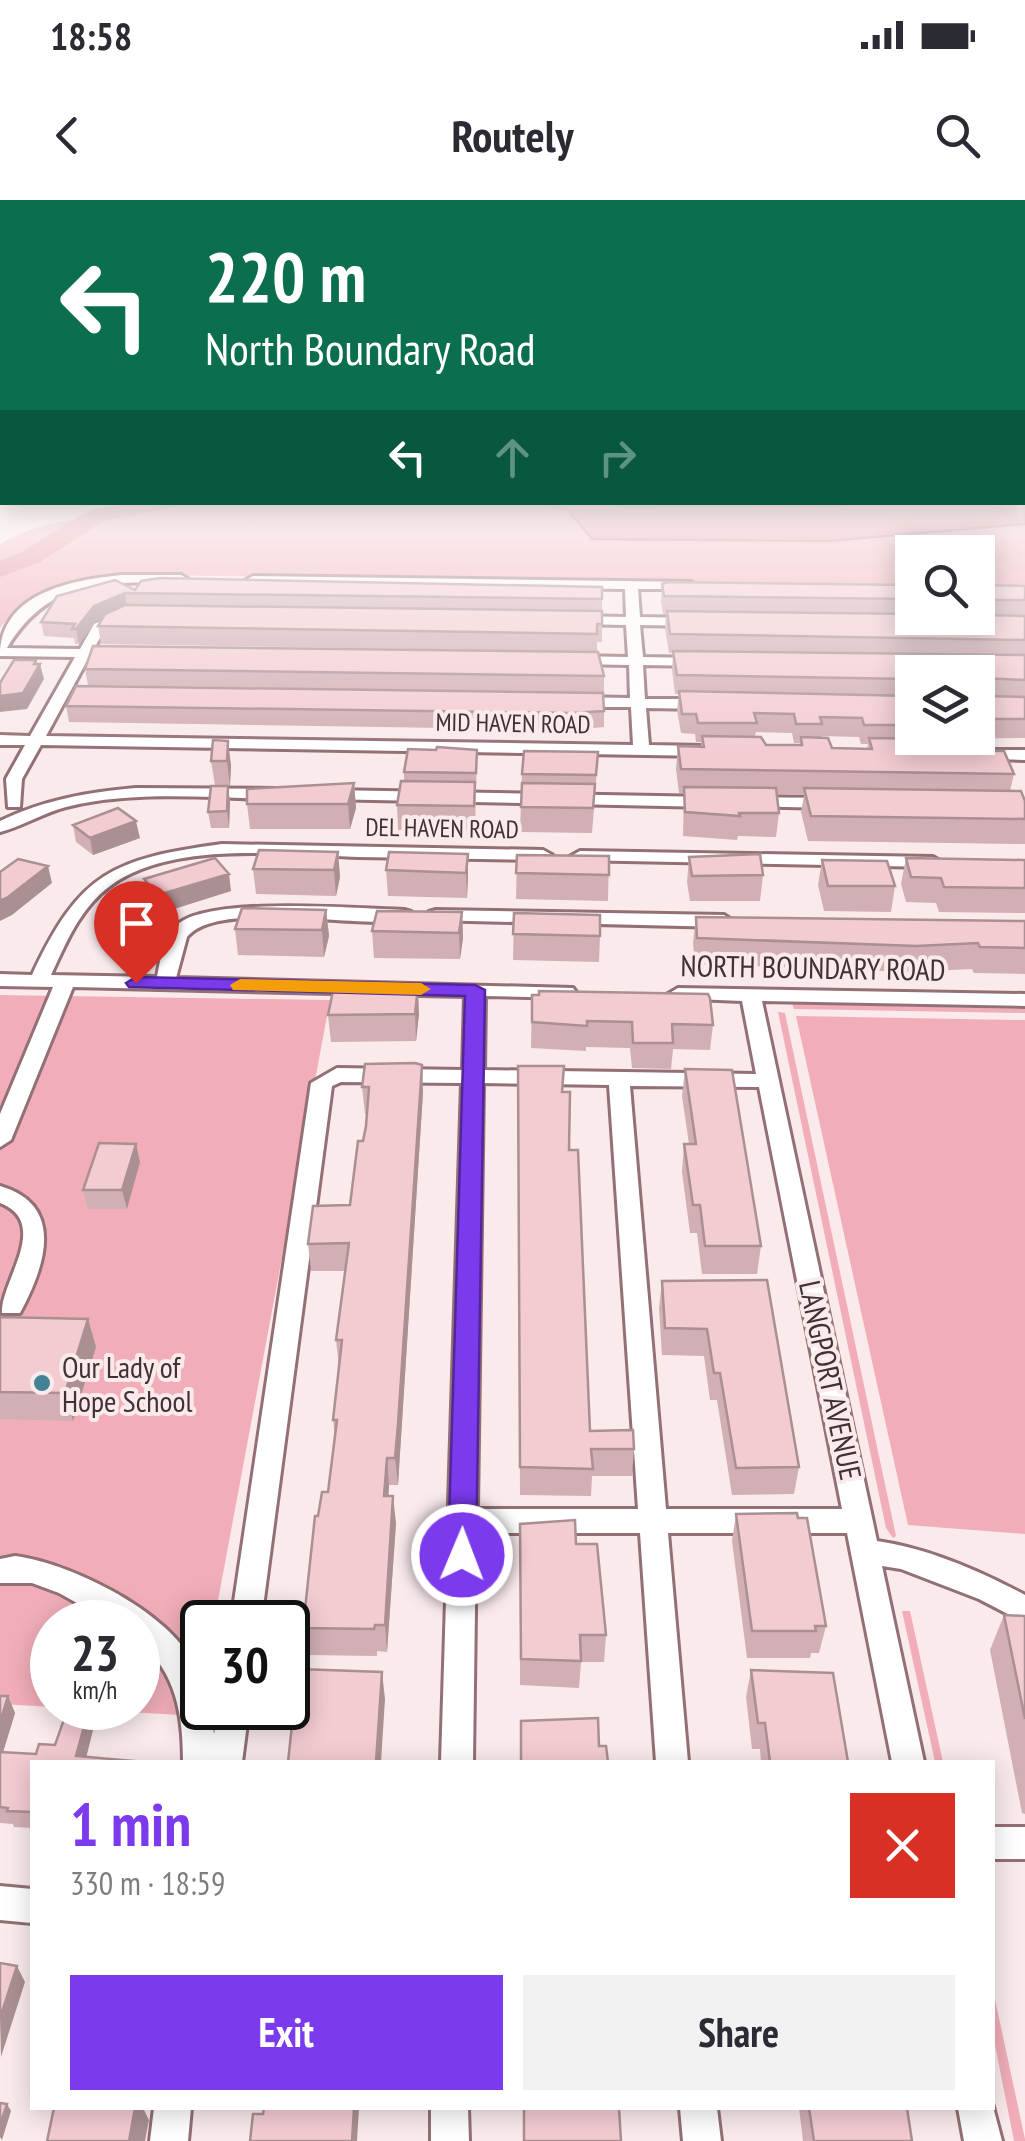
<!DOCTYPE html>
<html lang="en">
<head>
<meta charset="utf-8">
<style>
	body { margin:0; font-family:"PT Sans Narrow",sans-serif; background:#f2f2f3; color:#2b2b33; height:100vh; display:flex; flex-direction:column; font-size:38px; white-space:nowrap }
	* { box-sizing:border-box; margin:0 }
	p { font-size:32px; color:#7c7c81 }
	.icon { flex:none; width:55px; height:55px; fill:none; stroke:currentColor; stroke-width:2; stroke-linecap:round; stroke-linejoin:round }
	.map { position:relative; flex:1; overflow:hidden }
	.side { position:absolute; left:30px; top:1560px; width:965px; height:350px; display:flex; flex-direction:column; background:#fff; border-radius:0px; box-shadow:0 5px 25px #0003 }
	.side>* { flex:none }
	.hud { position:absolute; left:0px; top:0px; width:1025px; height:305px; box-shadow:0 5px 25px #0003; background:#0b6e4f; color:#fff; overflow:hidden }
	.tools { position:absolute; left:895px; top:335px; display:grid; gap:20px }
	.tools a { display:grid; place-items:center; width:100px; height:100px; border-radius:0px; background:#fff; box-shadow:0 5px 25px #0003; font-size:50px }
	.speed { position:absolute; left:30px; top:1400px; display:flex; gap:20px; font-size:50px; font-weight:700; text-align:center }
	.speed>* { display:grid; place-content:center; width:130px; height:130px; border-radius:50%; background:#fff; box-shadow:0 5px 25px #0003; line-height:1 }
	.speed small { font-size:25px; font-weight:400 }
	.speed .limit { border:5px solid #111; border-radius:15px; background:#fff; color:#111 }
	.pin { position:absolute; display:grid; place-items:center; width:85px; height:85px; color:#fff; margin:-102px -42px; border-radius:50% 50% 50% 0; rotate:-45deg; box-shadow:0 0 10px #0007 }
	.pin .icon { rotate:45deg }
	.me { position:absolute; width:110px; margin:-55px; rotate:1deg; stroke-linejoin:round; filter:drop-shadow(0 0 8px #0008) }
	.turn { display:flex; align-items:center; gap:35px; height:210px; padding:0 40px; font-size:45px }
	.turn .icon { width:130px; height:130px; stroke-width:2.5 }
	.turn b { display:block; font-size:70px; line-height:85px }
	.lanes { display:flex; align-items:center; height:95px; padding:0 40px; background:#0003; justify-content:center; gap:50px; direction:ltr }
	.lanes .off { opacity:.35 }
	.round { display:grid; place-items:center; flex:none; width:105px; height:105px; border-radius:0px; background:#f2f2f3 }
	.overview { display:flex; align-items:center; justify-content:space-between; height:170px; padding:0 40px }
	h1 { font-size:60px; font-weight:600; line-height:75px; color:#7c3aed }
	.cta { display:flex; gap:20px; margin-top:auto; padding:20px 40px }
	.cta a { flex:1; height:115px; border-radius:0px; background:#7c3aed; color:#fff; font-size:40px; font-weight:600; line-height:115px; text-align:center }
	.cta a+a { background:#f2f2f3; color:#2b2b33 }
	.status { display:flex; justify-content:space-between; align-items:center; height:70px; padding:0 50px; background:#fff; direction:ltr }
	.status svg { height:28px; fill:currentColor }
	header { display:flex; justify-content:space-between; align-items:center; height:130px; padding:0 40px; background:#fff; font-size:45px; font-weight:600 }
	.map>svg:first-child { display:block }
	.green { fill:#f1aeb9 }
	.water { fill:#e28597; stroke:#b16c79; stroke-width:2.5 }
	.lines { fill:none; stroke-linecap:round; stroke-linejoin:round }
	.river { fill:#e28597; fill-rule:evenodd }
	.minor-casing { stroke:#927075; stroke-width:6 }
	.minor { fill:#fff; fill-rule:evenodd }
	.wall { fill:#d1afb5; fill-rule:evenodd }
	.shaded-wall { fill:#aa8f93 }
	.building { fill:#f3ccd2; stroke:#aa8f93; stroke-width:2.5 }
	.route { fill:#7c3aed; stroke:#51269a; stroke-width:2.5 }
	.slow { fill:#f59e0b }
	.poi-dot { fill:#418294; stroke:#faeaec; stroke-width:4 }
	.labels { text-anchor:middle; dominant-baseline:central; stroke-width:8; stroke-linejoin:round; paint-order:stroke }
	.far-street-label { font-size:25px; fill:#403133; stroke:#faeaec }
	.street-label { font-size:30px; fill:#403133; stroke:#faeaec }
	.poi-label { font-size:30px; fill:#403133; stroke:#faeaec; text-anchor:start }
</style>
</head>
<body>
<div class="status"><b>18:58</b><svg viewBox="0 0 49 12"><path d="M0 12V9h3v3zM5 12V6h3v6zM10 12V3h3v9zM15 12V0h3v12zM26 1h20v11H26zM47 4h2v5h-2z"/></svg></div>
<header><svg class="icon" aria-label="back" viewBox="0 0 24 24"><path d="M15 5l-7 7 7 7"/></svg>Routely<svg class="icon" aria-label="search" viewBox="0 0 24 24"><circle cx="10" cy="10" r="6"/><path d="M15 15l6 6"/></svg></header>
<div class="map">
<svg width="1025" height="1941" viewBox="0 0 1025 1941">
	<rect width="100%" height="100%" fill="#faeaec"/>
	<path class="green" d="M167,302L552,303L577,307L571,315H1025V386H978V352H912V385L149,375C96,384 36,383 0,428V344C30,327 56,321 90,318C115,315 141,305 167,302Z
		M0,795L330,800L214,1422H202V1482L196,1516L61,1508H138V1422H52V1507L0,1504Z
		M792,804L1025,809V813L794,809Z
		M778,812L785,813L896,1336L893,1338L886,1328Z
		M796,816L1025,820V1334L908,1325Z
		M902,1411H910L943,1562H935Z
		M993,1790L1025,1939V1941H1014L993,1835Z"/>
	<path class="water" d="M1023,283L1025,324L829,341L592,339L571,314L577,307L1022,302Z"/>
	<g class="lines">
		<path class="river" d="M130,302H178L175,307L103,321L40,362L0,377V361L22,352L88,311Z
			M541,302H595L643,311L646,316L635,323L552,309Z"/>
		<g class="minor-casing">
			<path id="minor" d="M122,375H181L188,379L181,383C106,382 50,377 7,448L80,449L94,424L118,412L130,415L104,430L94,449L103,453L89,457L46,536L633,545L631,507H575L567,502L575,497L630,498L629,465L573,464L566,460L573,456L628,457L626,425L575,424L568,420L575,416L626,417L625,389L253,384L246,380L253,376L691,382L698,386L696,389H638L640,417L693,418L700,422L693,426L640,425L643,457L701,458L708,462L701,466L643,465L645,499H708L716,504L708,509L646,508L649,545L706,546L714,551L706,556L41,545L22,579L20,607H8L6,579L25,545H0V535L30,536L75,457L0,456C0,393 71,380 122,375Z
				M978,550H1025V560L972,558V552Z
				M136,588L277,589L285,594L277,599C208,598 134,590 66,607C43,613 23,626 0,632V621C44,600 88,592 136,588Z
				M329,590L712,597L720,602L712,607L323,599L321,595Z
				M749,597L832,598L840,603L832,608L743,606V598Z
				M222,644L543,650L552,655L543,660C481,659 420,658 358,657C285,655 172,640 110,686C80,708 66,743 51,775L157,777C160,761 163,740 175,727C202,695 360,709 404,710L411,712V720C363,730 218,698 187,737L176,778L573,788L576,792L566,798L485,796L484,870L756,874L742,801L671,798L668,794L678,788L1025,794V806L762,801L877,1341C927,1348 980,1371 1025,1395V1423L979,1399L901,1369L882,1366L924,1562H892L847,1333H668L688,1562H656L640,1333H476L473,1562H441L462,883L341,882L332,886L261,1422H231L311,883L337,868L463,870L465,796L73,787L11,940L0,947V914L53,787L0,786V774L32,775C80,672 113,659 222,644ZM483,883L609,885L638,1309H477ZM630,886L759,887L842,1309H666Z
				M580,651L933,657L942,662L933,667L574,660L571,656Z
				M436,710L724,715L733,721L724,727L429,720V712Z
				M0,986C66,1005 45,1067 20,1113H2C0,1082 52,1023 0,1003Z
				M15,1356C73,1363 189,1420 202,1484C204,1491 202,1500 202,1508H210L214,1534L219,1508H249L242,1562H183C183,1516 177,1472 138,1441V1422H111L59,1393L32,1383H0V1359Z
				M992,1627H1025V1659H992Z
				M0,1686L32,1689V1723L0,1720Z
				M992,1903L1002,1941H964L958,1908H992Z
				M154,1908H191L188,1941H150Z
				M431,1908H468L469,1941H431Z
				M680,1908H717L721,1941H683Z"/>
		</g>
		<use href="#minor" class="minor"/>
	</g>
	<path class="wall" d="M662,384L912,385V418H978V385L1025,386V538L938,539L952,550L1014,574L1010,591L1025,601V644L808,641L801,612L804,595L777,594L779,613L776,637L738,636L737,640L683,636L684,593H679L676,569L678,546L701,547V542H696L695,534L681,533L677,510L679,494H675L672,469L673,453H669L665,429L666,414H663L661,401ZM912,472H978V538H912ZM756,532L792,533L794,543H800V545H766L755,536ZM821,536L859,537L861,544H868L867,549L832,548Z
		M602,387V442H597V452L101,444L98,426L103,418L96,421L79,444H75L74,438L44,436L41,422L57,396L135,390Z
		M85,469L604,476V493L88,485Z
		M66,506L604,511V527L571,530L69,522Z
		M213,540L231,565L230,586L215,585L211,561Z
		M477,550L475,631L398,630L397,605L404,581V572Z
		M597,569L592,633L520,632L522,574Z
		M354,583L356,608L350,629H250L247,604Z
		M228,586L230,603L229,628H211L208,612Z
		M73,625L140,638L93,655L76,642Z
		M338,652L340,677L336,696L256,694L253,669Z
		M468,654L467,698L388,696L386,670Z
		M517,655L609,656L608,701L516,699Z
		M689,657L763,675L760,701H690L687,682Z
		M906,658L1025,660V713L939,712L936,703L906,702L901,684Z
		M822,660L895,686L891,712L824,711L818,685Z
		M144,679L231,691L161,713L153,704L156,720L147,748L138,747L136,754L108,753L104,735L152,702L147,696Z
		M326,710L329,736L324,757L238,755L235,729Z
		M462,712L463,738L460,759L374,758L372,731Z
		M514,713L600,736L599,762L513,760Z
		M696,717L1025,721V774L974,773L972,769L910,772L695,764L693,743Z
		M532,795L713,825L710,850L673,849L671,869L632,868L630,848L586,847V851L531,848Z
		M419,814L416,841L331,842L328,815Z
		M518,866H564L563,892L569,950L590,1231L634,1249L632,1276H592L591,1296L520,1295Z
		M685,869L761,1046L757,1074H702L697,1033H690L682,972L684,944H689L682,896Z
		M362,887L423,892L398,1285H389L388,1296L396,1323L387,1452L377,1451V1456L307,1455L303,1428L318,1316L328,1292L335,1237L333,1220L339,1167L336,1140L345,1071H311L308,1044L350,1005L363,941L367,914H365Z
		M136,944L140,962L127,1009H88L83,990Z
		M767,1080L799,1267L794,1294L732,1295L717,1200H710L704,1156L662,1155L659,1108L662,1081Z
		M0,1117L88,1119L96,1147L73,1221L0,1219Z
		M736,1314L826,1426L819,1453H811L810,1458H747L732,1341Z
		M520,1324L576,1344L606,1435L604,1462H581L579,1488L520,1485Z
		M1004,1415L1025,1416V1614L1022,1613L990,1450Z
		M751,1470L848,1562H761L760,1549H752L746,1497Z
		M0,1496H8L15,1513L3,1552L36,1554L39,1544L55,1545L68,1508H89L87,1513L89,1508H95L97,1514L86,1557L145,1562H32V1628L14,1627L13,1624L0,1623Z
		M799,1908H907L912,1941H803Z"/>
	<path class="shaded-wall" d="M125,393L127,407L96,421L79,444L76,429L94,406Z
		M36,460L38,468L40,464L44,479L27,509L0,512V496Z
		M228,541L231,565L230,586L227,561Z
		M354,583L356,608L350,629L348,604Z
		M228,586L230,603L229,628L227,611Z
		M136,621L140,638L93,655L90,638Z
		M338,652L340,677L336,696L334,670Z
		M468,654V679L467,698L466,673Z
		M48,666L52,683L12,715L0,721V701Z
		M229,674L231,691L161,713L158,695Z
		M153,702L156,720L147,748L143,730Z
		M326,710L329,736L324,757L322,730Z
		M462,712L463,738L460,759L459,733Z
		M135,730L138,747L136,754L132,736Z
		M418,787L419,814L416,841L415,814Z
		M422,865L423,892L398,1285L395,1258Z
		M136,944L140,962L127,1009L122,990Z
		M88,1119L96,1147L73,1221L65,1193Z
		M387,1258L389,1285L387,1323L384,1296Z
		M393,1296L396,1323L387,1452L385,1425Z
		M382,1472L385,1499L381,1562H376Z
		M8,1496L15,1513L0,1562V1523Z
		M89,1508H95L97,1514L85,1562L76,1556Z
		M17,1766L25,1782L1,1857L0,1818Z
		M7,1904L11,1911L2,1940L0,1937V1925Z
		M135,1908H143L149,1920L145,1941H129Z
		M354,1908H359L357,1941H352Z"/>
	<path class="building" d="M160,378L602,387V399L125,393L94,406L76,429H72L75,424L41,422L57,396L115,380L135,390L141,381Z
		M667,382L912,385V399L664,396L662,384Z
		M978,385L1025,386V400H978Z
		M125,405L602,411V424H597V434L98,426L105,414Z
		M667,411L912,414V418H978V415L1025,416V440L670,434Z
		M93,446L598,452L604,476L85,469Z
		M673,451L1025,455V480L982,478L978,492L982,496L1025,497V519H978V472H912V479L677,475Z
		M14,460H36L34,464H40L23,493L0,496V483Z
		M76,486L603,493L604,511L572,513L66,506Z
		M679,491L912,496V525H864L862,518L820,517L822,524H796L794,514L754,513L757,523H698L696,514H682Z
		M702,536L761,537L766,545H802L801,537L828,538L832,548L872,549L869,538L948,539L952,550L1004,551L1014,574L681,569L678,546L704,547Z
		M213,540L228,541L227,561H211Z
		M437,547L477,550L476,573L404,572L408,549L436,550Z
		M524,551L598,552L596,575L522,574Z
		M401,581L475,582L474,606L397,605Z
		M354,583L348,604H247V589Z
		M522,583L595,584L593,608L521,607Z
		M211,586H228L227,611L208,612Z
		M684,587L776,588L779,613H739L740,616L685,612Z
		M804,588L1021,591L1025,601V619L811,616Z
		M118,608L136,621L90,638L73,625Z
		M259,650L338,652L334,670L253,669Z
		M389,652L468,654L466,673L386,670Z
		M760,654L763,675L692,676L689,657Z
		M517,655L609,656V675L516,673Z
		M215,658L229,674L158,695L144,679Z
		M906,658L1025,660V688L944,687L941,678L911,677Z
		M18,659L48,666L8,697L0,701V672Z
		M822,660L887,661L895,686H828Z
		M117,702H153L143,730H135L132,736L104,735Z
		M242,708L326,710L322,730L235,729Z
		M377,711L462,712L459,733L372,731Z
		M514,713L600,715V736L513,734Z
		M696,717L1025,721V748L980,747L978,743L916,746L697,738Z
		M334,786L418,787L415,814L328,815Z
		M539,791L708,794L710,798L713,825L672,824L673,843H633L632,822L587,821V826L532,822V795H539Z
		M415,863L422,865L398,1224L395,1258H387L384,1296H393L385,1425H375L374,1429L303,1428L315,1316H318L322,1292H328L337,1220H333L342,1140H336L349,1043L308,1044L313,1006L350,1005L358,941H363L366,926L369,887H362L365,864Z
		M518,866H564L562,892H570L569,950H578L590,1231L633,1230L634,1249H591L593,1269L520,1267Z
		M685,869L732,870L761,1046H705L700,1005H693L684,944H696Z
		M99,943L136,944L122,990H83Z
		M767,1080L799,1267L736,1268L720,1173H714L707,1129L665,1128L662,1081Z
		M0,1117L88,1119L65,1193L0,1192Z
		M797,1313L798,1318H807L826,1426H815L816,1431H752L736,1314Z
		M575,1320L576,1344H597L606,1435H580L581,1461L521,1459L520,1324Z
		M1004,1415L1025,1416V1519Z
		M298,1469L382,1472L376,1562H288Z
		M751,1470L833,1473L848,1562H770L765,1523H758Z
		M0,1496H8L0,1523Z
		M68,1508H89L76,1556L145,1562H32V1612L7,1611L8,1608L0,1607V1552L36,1554L39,1544L55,1545Z
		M598,1518L599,1546H606L608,1562H521V1521Z
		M0,1763L17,1766L0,1818Z
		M0,1903L7,1904L0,1925Z
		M54,1908H135L129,1941H47Z
		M264,1908H354L352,1941H250L253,1914H263Z
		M524,1908H619L621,1941H524Z
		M809,1908H907L912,1941H814Z"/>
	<linearGradient id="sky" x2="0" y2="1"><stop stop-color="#a5a1c8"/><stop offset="0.51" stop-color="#fdf6f6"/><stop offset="1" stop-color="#fdf6f6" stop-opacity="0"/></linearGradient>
	<rect width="1025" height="555" fill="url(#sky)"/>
	<path class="route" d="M136,777L475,785L485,790L476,1355L472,1364L462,1368L452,1364L448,1355L465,796L129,787L126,783Z"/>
	<path class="slow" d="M240,779L421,783L431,789L421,795L233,790L230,785Z"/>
	<circle class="poi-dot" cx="42" cy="1183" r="10"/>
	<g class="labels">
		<g class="far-street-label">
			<text transform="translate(513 523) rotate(1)">MID HAVEN ROAD</text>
			<text transform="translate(442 628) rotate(1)">DEL HAVEN ROAD</text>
		</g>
		<g class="street-label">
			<text transform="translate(813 767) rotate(1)">NORTH BOUNDARY ROAD</text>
			<text transform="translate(831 1180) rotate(78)">LANGPORT AVENUE</text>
		</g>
		<g class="poi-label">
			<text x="62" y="1166">Our Lady of<tspan x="62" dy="34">Hope School</tspan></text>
		</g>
	</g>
</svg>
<div class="tools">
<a><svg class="icon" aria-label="search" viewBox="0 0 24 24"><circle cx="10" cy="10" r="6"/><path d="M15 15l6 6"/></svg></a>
<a><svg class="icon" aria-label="layers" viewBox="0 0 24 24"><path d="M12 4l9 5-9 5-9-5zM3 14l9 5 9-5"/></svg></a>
</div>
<div class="speed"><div>23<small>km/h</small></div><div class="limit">30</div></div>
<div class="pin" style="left:136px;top:783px;background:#d93025"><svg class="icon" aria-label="arrive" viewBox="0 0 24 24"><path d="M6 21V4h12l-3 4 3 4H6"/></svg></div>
<svg class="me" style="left:462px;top:1355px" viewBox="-20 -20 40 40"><circle r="17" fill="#7c3aed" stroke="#fff" stroke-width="3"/><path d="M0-11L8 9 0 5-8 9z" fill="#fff"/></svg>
<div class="hud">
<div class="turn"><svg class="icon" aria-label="left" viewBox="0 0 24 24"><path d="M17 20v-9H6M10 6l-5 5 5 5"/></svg><div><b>220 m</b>North Boundary Road</div></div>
<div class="lanes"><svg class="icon" aria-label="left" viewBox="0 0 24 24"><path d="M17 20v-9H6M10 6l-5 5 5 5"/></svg><svg class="icon off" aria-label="ahead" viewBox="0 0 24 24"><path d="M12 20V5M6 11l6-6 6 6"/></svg><svg class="icon off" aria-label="right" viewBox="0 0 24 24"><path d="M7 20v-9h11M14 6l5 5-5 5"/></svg></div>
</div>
<section class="side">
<div class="overview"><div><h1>1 min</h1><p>330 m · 18:59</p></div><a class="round" style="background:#d93025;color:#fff"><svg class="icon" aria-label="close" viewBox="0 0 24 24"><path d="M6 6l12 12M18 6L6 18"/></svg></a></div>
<div class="cta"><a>Exit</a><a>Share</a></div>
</section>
</div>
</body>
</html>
